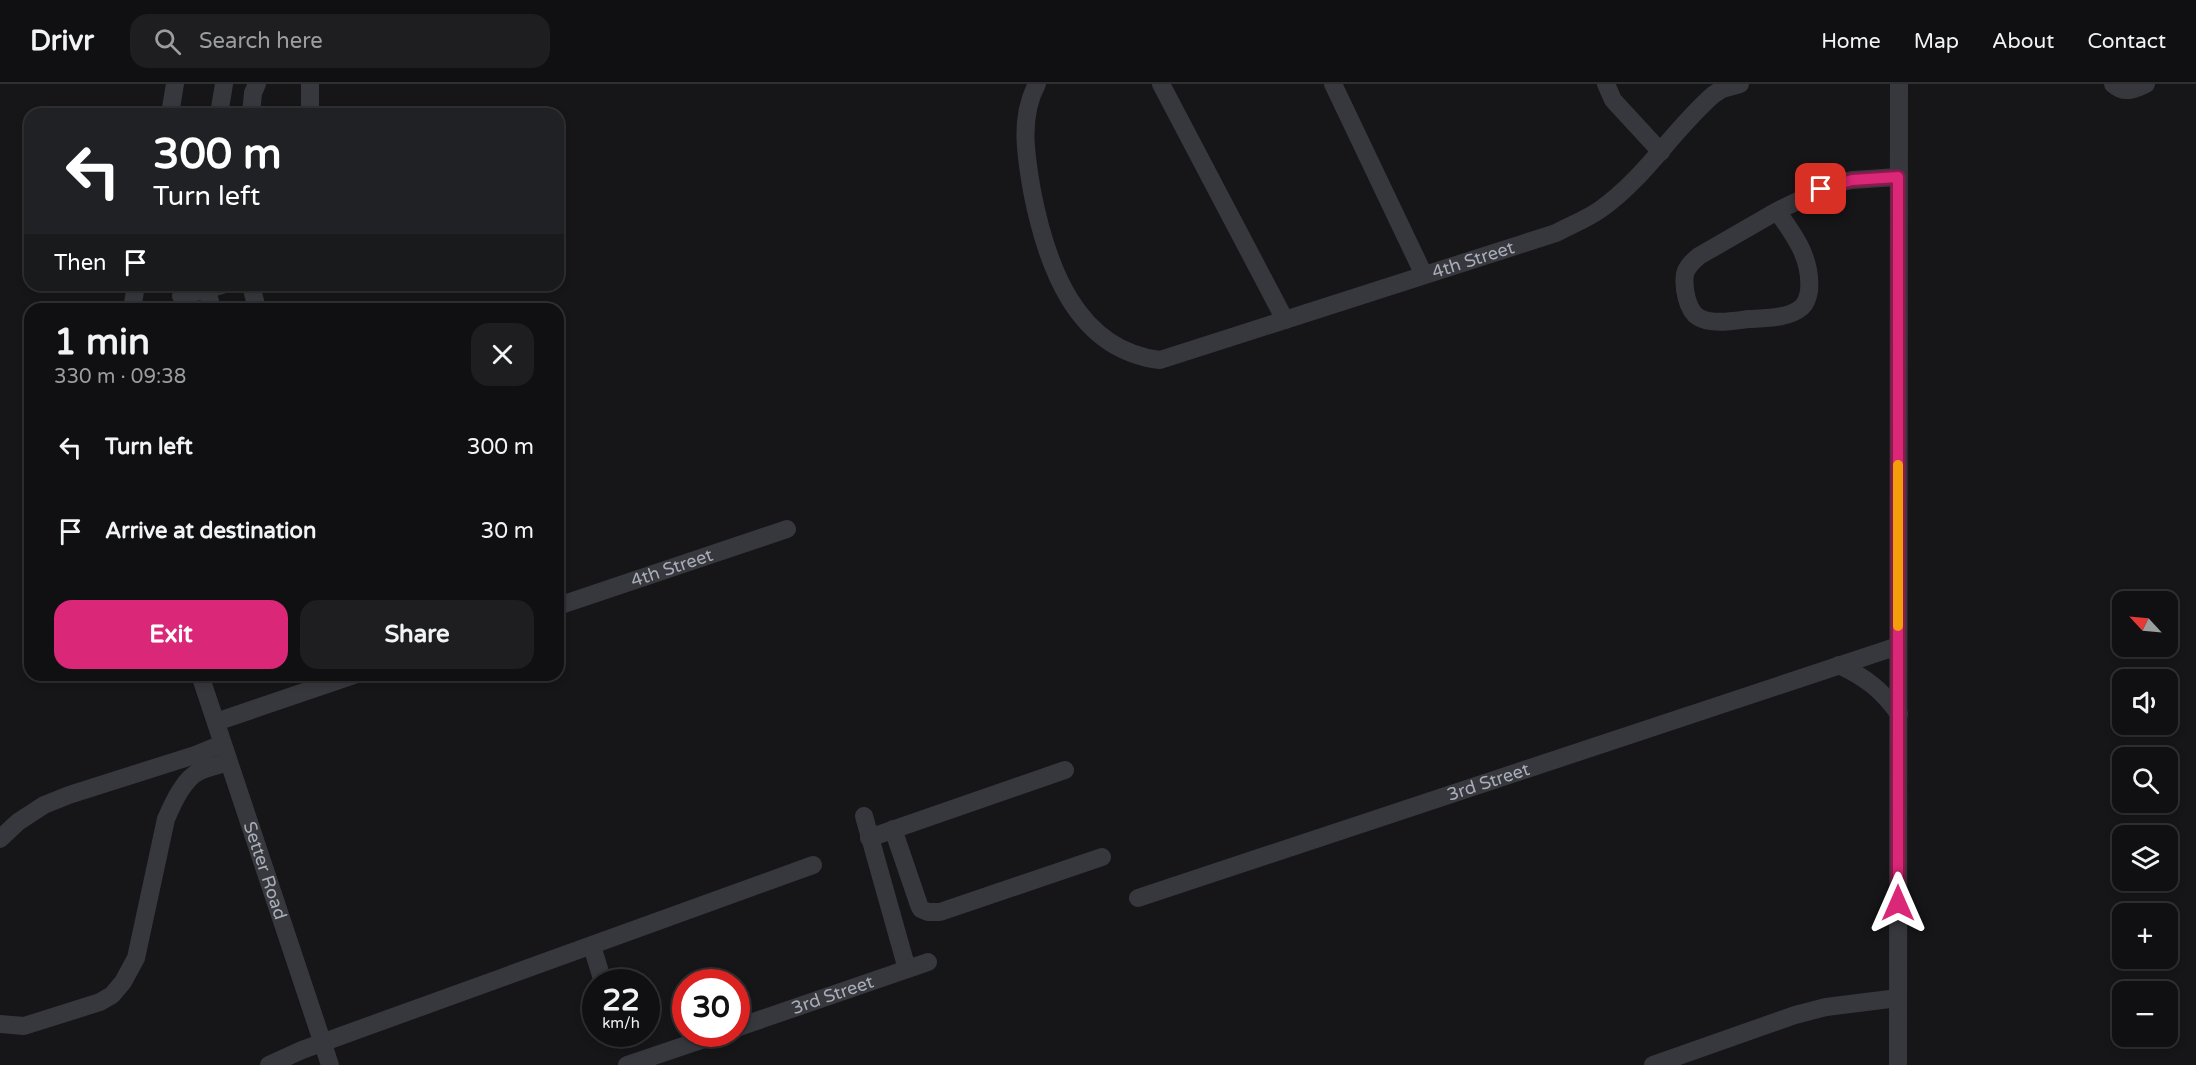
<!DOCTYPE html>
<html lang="en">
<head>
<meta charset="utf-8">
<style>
	body { margin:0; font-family:"Varela Round",sans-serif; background:#1e1e20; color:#f1f3f6; height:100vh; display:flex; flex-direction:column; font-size:22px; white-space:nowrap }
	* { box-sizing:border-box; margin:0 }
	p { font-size:20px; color:#9c9d9f }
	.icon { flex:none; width:33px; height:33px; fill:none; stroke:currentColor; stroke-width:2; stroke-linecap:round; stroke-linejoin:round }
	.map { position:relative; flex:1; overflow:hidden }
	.details { position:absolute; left:24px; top:219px; width:540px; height:378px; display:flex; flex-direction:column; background:#101012; border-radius:18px; box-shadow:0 3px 9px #0003,0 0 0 2px #303032 }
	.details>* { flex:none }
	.hud { position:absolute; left:24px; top:24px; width:540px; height:183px; border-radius:18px; box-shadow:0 3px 9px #0003,0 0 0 2px #303032; background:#202124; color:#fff; overflow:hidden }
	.needle { width:39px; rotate:296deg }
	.controls { position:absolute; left:2112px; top:507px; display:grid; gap:12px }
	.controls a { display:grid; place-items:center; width:66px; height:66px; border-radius:12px; background:#101012; box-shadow:0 3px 9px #0003,0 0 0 2px #303032; font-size:30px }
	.speed { position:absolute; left:582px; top:885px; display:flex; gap:12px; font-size:30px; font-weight:700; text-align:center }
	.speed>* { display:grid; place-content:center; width:78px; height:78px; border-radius:50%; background:#101012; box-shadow:0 3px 9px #0003,0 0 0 2px #303032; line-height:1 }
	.speed small { font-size:15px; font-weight:400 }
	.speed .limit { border:9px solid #d22; background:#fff; color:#111 }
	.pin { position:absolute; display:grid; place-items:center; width:51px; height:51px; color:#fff; margin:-26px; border-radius:12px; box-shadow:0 3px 9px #0006 }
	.me { position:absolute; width:66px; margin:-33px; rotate:0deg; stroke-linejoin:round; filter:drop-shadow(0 0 4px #0008) }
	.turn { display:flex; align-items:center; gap:21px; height:126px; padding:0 30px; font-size:27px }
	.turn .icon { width:78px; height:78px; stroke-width:2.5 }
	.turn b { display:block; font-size:42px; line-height:51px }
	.then { display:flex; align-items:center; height:57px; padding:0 30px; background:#0003; gap:12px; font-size:22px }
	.round { display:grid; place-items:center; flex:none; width:63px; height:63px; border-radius:18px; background:#1e1e20 }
	.overview { display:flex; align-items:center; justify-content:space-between; height:102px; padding:0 30px }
	h1 { font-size:36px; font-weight:700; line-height:45px }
	.primary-button { display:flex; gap:12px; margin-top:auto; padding:12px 30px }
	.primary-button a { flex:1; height:69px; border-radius:18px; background:#db2777; color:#fff; font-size:24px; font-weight:700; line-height:69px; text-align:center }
	.primary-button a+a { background:#1e1e20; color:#f1f3f6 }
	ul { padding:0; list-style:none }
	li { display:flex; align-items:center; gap:18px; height:84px; padding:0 30px }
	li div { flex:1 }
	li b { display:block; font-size:22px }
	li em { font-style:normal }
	header { display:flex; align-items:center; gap:36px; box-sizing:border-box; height:84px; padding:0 30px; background:#101012; border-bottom:2px solid #303032 }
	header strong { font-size:28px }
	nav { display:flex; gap:33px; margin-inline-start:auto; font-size:21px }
	.search { width:420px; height:54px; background:#1e1e20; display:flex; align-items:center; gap:15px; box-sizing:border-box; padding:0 21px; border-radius:18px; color:#9c9d9f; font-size:22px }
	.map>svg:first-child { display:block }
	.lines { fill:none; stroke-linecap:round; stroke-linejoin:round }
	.minor { stroke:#37383d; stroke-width:18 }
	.route-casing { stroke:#8e194d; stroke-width:15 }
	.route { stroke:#db2777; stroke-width:10 }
	.slow { stroke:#f59e0b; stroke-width:10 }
	.labels { text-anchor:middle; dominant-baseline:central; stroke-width:6; stroke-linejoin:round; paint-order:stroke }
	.street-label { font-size:18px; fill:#a8adb8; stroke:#111113 }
</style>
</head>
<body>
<header>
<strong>Drivr</strong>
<div class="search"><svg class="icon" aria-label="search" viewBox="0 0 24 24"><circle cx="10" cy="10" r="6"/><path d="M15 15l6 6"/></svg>Search here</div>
<nav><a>Home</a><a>Map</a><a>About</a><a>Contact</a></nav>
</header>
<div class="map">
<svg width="2196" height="981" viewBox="0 0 2196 981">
	<rect width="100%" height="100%" fill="#161618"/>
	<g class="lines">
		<g class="minor">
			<path d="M310,0V30"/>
			<path id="s1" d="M1037,0C1019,33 1026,72 1032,107C1046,179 1075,266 1160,276L1556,149C1571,141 1587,135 1601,125C1645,94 1673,46 1713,11L1722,5L1740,0"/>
			<path d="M1161,0L1285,236"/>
			<path d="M1333,0L1424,191"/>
			<path d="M1606,0L1613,16L1661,68"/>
			<path d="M2113,0C2124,10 2134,6 2146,0"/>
			<path d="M170,30L175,0"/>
			<path d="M219,30L224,0"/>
			<path d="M251,30L253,9L257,0"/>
			<path d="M1777,127L1699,172C1693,177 1687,182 1685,190C1683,203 1687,226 1698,233C1711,241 1733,237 1748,235C1765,234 1788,235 1802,223C1806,219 1808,213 1809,207C1812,175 1795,152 1777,127L1833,100L1852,96L1898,93"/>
			<path d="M251,201L257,225"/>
			<path d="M207,206L212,225"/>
			<path d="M181,212L222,201"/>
			<path d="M132,225L136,201"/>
			<path id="s2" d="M558,522L787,445"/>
			<path d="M1839,581C1865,593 1882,606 1899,630"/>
			<path id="s3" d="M200,591L330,981"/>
			<path d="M216,638L354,591"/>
			<path d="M864,732L907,885"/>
			<path d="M893,745L919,821L921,825L928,828H940L1102,773"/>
			<path d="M869,754L1065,686"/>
			<path d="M0,755L18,738L44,721L69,711L195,671L222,660"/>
			<path id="s4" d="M1138,814L1898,562"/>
			<path d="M592,862L603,898"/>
			<path d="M0,940L24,942L100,918L112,911L123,898L136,874L166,735C173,719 184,694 200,687C209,683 219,681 228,678"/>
			<path id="s5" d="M736,944L928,878"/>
			<path d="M269,981L302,966L813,781"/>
			<path d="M627,981L719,950"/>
			<path d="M1653,981L1795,931L1826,923L1898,914"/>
			<path d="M1898,981L1899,0"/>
		</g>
	</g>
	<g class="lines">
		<g class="route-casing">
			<path id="route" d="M1821,105L1852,96L1898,93V819"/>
		</g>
		<use href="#route" class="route"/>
		<path class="slow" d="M1898,381V542"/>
	</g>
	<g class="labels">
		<g class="street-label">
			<text stroke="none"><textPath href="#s1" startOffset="666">4th Street</textPath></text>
			<text stroke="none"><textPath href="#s2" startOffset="120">4th Street</textPath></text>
			<text stroke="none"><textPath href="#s4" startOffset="369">3rd Street</textPath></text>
			<text stroke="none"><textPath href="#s3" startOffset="206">Setter Road</textPath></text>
			<text stroke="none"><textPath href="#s5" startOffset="102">3rd Street</textPath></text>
		</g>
	</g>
</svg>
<div class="controls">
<a><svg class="needle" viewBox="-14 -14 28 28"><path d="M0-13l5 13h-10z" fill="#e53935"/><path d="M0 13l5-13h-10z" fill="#9c9d9f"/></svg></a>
<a><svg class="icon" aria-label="sound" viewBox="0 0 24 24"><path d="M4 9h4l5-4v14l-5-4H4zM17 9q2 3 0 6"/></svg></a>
<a><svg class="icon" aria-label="search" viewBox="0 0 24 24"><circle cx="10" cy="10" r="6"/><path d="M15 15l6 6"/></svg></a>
<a><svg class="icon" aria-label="layers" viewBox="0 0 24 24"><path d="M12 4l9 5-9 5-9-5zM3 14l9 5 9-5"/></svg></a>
<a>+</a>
<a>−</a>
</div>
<div class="speed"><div>22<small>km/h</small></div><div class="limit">30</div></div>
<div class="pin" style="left:1821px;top:105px;background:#d93025"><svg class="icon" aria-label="arrive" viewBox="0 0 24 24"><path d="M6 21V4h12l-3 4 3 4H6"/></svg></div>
<svg class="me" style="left:1898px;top:819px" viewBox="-20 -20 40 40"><path d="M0-17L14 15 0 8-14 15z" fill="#db2777" stroke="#fff" stroke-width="4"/></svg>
<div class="hud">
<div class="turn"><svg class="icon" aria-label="left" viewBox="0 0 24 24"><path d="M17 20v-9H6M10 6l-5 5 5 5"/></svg><div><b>300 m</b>Turn left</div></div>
<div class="then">Then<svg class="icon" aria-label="arrive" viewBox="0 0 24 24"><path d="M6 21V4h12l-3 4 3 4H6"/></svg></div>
</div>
<section class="details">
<div class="overview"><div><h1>1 min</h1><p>330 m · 09:38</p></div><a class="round"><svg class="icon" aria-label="close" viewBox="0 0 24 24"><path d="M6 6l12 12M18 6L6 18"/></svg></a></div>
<ul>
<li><svg class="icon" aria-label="left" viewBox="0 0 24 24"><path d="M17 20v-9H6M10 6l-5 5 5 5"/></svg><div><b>Turn left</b></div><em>300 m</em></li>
<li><svg class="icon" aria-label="arrive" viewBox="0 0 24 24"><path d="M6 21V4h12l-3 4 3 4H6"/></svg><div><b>Arrive at destination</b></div><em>30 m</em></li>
</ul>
<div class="primary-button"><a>Exit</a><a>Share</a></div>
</section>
</div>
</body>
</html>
